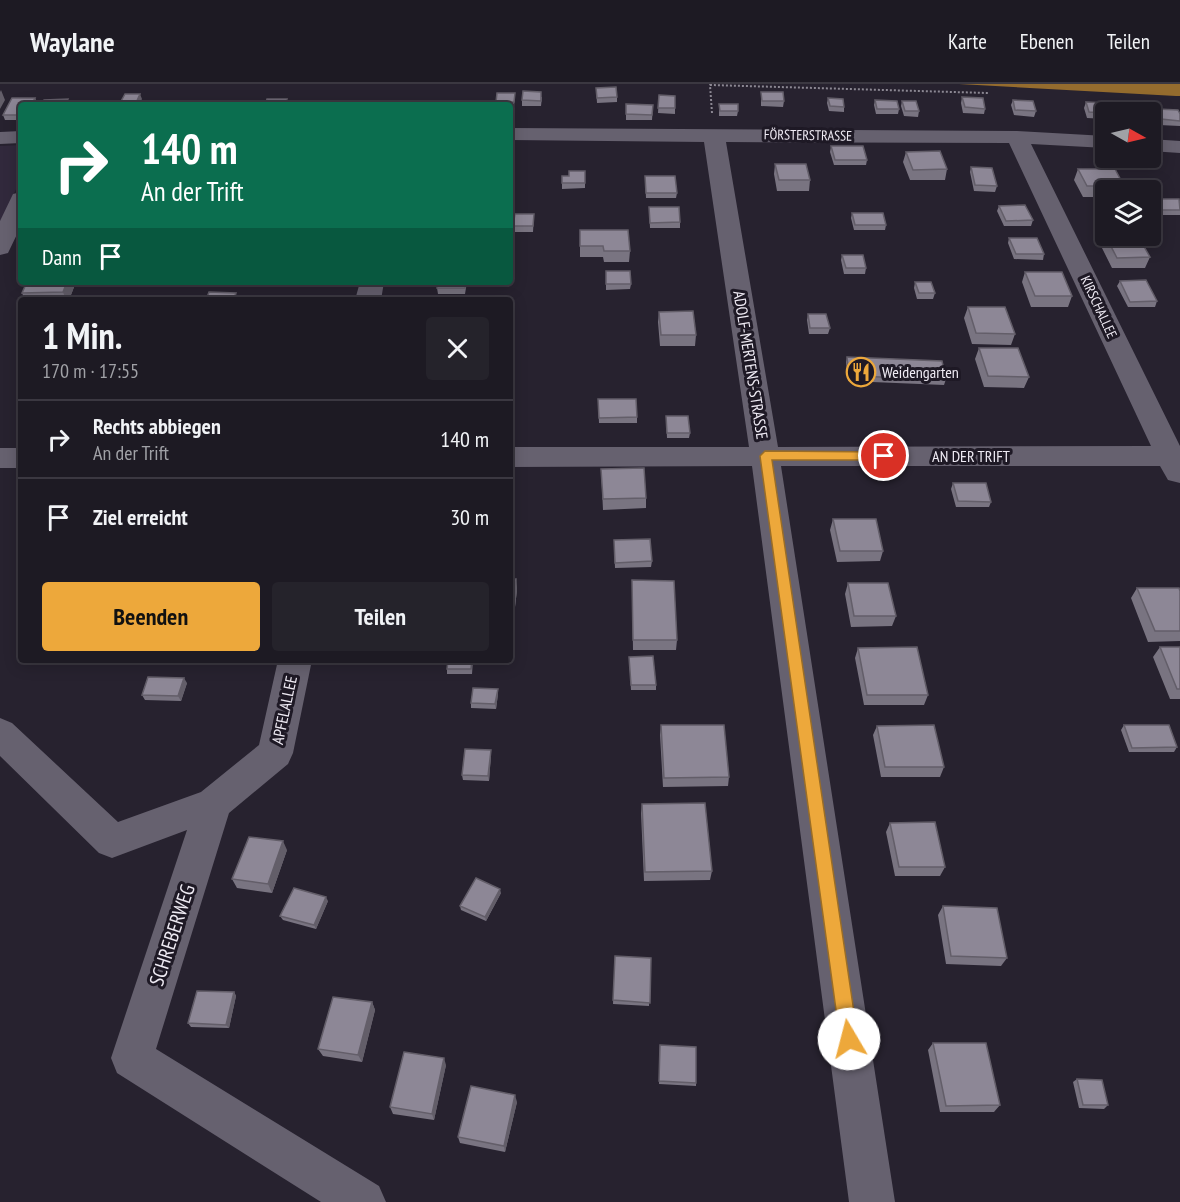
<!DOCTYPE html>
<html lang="de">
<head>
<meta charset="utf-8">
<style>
	body { margin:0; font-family:"PT Sans Narrow",sans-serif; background:#25232b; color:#f1f3f6; height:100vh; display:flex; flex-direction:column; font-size:22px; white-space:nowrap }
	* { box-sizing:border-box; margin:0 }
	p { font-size:20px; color:#a0a1a6 }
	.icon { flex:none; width:33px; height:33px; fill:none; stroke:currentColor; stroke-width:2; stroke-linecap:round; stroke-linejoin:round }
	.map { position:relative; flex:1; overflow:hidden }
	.details { position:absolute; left:18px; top:213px; width:495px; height:366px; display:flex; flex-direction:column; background:#1d1a23; border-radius:6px; box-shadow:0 3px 15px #0003,0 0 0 2px #3b3841 }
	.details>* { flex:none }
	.top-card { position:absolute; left:18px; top:18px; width:495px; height:183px; border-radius:6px; box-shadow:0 3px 15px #0003,0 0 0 2px #3b3841; background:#0b6e4f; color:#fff; overflow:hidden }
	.needle { width:39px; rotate:98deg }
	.fabs { position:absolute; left:1095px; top:18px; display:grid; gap:12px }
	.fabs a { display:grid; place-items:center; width:66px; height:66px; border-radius:6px; background:#1d1a23; box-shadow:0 3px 15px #0003,0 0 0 2px #3b3841; font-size:30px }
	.pin { position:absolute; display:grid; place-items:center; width:51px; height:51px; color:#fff; margin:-26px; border:3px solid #fff; border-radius:50%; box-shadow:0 2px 6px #0007 }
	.me { position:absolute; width:66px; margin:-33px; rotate:352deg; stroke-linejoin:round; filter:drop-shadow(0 0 4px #0008) }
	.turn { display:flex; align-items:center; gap:21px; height:126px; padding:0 24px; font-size:27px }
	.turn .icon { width:78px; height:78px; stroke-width:2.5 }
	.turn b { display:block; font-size:42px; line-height:51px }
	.then { display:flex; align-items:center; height:57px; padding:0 24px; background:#0003; gap:12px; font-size:22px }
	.round { display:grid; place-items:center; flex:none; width:63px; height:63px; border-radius:6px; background:#25232b }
	.head { display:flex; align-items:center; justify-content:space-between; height:102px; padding:0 24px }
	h1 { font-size:36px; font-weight:600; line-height:45px }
	.primary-button { display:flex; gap:12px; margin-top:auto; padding:12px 24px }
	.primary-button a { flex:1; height:69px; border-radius:6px; background:#eda83b; color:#111; font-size:24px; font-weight:600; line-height:69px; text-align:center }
	.primary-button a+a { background:#25232b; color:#f1f3f6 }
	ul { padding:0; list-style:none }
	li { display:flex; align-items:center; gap:18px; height:78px; padding:0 24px; border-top:2px solid #3b3841 }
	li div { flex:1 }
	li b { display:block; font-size:22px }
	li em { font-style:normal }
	header { display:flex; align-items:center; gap:36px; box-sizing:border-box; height:84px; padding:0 30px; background:#1d1a23; border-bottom:2px solid #3b3841 }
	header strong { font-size:28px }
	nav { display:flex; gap:33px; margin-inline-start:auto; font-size:21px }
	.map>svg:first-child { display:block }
	.built { fill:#31293c }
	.water { fill:#956c2e }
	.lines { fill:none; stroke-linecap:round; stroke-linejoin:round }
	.path { stroke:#8c8893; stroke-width:2; stroke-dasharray:2 2; stroke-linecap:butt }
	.street { fill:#66616f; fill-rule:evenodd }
	.wall { fill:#797481 }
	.shaded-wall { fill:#635e69 }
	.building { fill:#8d8796; stroke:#635e69; stroke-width:1.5 }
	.route { fill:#eda83b; stroke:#9a6d26; stroke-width:1.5 }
	.labels { text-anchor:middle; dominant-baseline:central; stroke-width:6; stroke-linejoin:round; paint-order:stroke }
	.far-street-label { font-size:14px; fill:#efebf4; stroke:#1e1925 }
	.street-label { font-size:16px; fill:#efebf4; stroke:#1e1925 }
	.poi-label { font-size:16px; fill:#efebf4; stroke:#1e1925; text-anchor:start }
	.near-street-label { font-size:20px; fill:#efebf4; stroke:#1e1925 }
</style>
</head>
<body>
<header>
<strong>Waylane</strong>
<nav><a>Karte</a><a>Ebenen</a><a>Teilen</a></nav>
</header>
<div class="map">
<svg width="1180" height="1118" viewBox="0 0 1180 1118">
	<rect width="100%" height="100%" fill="#27222f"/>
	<path class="built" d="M21,61V95L0,138V62Z"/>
	<path class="water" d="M959,0H1180V12H1176Z"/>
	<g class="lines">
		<path class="path" d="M712,29L710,1L988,9"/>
		<path class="street" d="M510,44L1017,47L1106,52V64L1031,60L1180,362V399L1168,396L1160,382H781L895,1118H849L752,382L510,383V363H749L704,58L510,56ZM726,58L1009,59L1151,362L778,363Z
			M21,47V59L0,60V48Z
			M1150,55L1180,57V69L1150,67Z
			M21,108V142L8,169L0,171V137L13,110Z
			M360,198H384L381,216H355Z
			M0,364H21V384H0Z
			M278,576H312L293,669L288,680L229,729L156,965L379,1102L386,1118H321L117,989L111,974L187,746L112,774L99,769L0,672V634L12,639L118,738L201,708L259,661Z"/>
	</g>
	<path class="wall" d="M596,4L617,13V18L597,19Z
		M761,8L784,17L783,23L761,22Z
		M515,9L514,24H510V21H496V18Z
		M659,11L675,12V30L658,29Z
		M542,13L541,22H522V16Z
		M962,13L985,25L984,30L963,29L961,19Z
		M12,14H35L37,19L36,21H21V36H5L3,31Z
		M828,14L844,23V28L829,27L827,19Z
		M875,16L899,25L898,30H876L874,21Z
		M1013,16L1036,27L1034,33L1014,31L1011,21Z
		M902,17L919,27L918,33L904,32L901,22Z
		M1086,18L1106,28V35L1087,34L1084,24Z
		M1120,18L1135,28H1119L1118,24Z
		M1140,19L1156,29L1157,25L1180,30V42L1159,41L1157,35L1155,38H1150V28H1140L1138,24Z
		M626,20L653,21L652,36H626Z
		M719,20L738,27L737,32H719Z
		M831,62L867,76L866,81H834L830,68Z
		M906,68L947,85L945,96H910L903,78Z
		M775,80L810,96L809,107H777L774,90Z
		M971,83L997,102L995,108L974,107L970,88Z
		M1078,85L1124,102L1122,106H1106V113H1083L1074,96Z
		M585,87V104L562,105V92H569Z
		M645,92L677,109L676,114H646Z
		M1157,115L1180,117V131H1160L1154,121Z
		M999,122L1033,136L1031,142H1004L997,127Z
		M649,123L680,138V144H650Z
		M852,129L886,141L885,146H854L851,134Z
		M534,130L533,148H514L513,142Z
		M580,146L630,167L629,178H604L603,173H580Z
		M1104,149L1150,173L1145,184H1112L1100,160Z
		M1009,154L1044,170L1043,176L1014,175L1008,159Z
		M842,171L866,184L865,190H844L841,176Z
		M606,187L631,200L630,205L606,206Z
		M1025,188L1072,212L1068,223H1031L1022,198Z
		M1120,197L1157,217L1155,223H1128L1117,202Z
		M27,198H76L69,216H25L22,209Z
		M200,198H229L227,203L201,202Z
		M438,198H467L465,210H438L437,204Z
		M915,198L935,209L933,215H917L914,204Z
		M968,223L1015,250L1011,261L972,260L964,234Z
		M659,228L696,251L695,262H660L658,238Z
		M808,230L830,244L828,250H809L807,236Z
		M979,264L1029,293L1024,304L984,303L975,275Z
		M847,273L946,295L944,301L848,297L846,278Z
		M598,315L637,333V339H599Z
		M666,332L690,349L689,354H667Z
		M601,385L646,414V424L603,426Z
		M953,399L991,418L989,423H956L951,405Z
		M833,435L883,467L880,477L837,478L830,446Z
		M614,456L652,477L651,483L615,484Z
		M510,495H516L517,506L513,540H510Z
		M632,496L677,556L676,566H633Z
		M848,499L896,532L892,542L851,543L845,510Z
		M1137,504L1180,507V557L1148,558L1131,514Z
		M1160,563H1180V615H1170L1153,573Z
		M858,564L928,611L924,621H864L855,574Z
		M629,573L656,601V606H631Z
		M448,576H473L472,590H447V585Z
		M187,599L181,617L145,616L142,611Z
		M498,605V610L496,625L471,624V619Z
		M661,641L729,693L728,702L663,703L660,651Z
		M1124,641L1177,663L1174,668H1129L1121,646Z
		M877,642L944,683L940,693H881L873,651Z
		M491,666V671L489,697L463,696L462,691Z
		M642,720L712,787L710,796L644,797L641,729Z
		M890,739L945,783L940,792H895L886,748Z
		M287,766L272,809L237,804L232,795Z
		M501,809L486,837L461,826L460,822Z
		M328,817L316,845L283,836L280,832Z
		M943,822L1007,874L1001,882L946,880L938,831Z
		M615,872L651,874L649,922L613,920Z
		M234,908L236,912L229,944L191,943L188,939Z
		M372,918L375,926L362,978L323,972L318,965Z
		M933,959L1000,1021L994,1028H940L928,966Z
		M660,961L696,999V1002L659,1000Z
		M446,981L434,1036L393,1030L390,1023Z
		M1077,995L1108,1021L1104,1025L1079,1024L1073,998Z
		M517,1018L505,1068L460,1059L458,1053Z"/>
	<path class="shaded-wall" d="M1,6L5,16L0,25V8Z
		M140,10L142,15L139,21H135Z
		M35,14L37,19L36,21H31Z
		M68,15L70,20L65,21Z
		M67,198H76L69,216H66L63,208Z
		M236,209L237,214L236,216H233Z
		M516,495L517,506L513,540V530Z
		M184,594L187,599L181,617L178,612Z
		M498,605V610L496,625L495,620Z
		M491,666V671L489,697L488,692Z
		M283,757L287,766L272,809L268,800Z
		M500,805L501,809L486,837L485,833Z
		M326,813L328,817L316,845L314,841Z
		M234,908L236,912L229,944L226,941Z
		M372,918L375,926L362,978L358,971Z
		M444,974L446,981L434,1036L432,1030Z
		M515,1011L517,1018L505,1068L504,1062Z"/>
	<path class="building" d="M616,3L617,13L597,14L596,4Z
		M523,7L541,8V17L522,16Z
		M761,8H783L784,17H762Z
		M497,9H515L514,18H496Z
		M125,10H140L135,21H119Z
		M659,11L675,12V24H658Z
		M962,13L983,14L985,25L965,23Z
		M12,14H35L31,21H21V31H3Z
		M828,14L843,15L844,23L830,22Z
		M68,15L65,21H41L44,16Z
		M267,15H287L285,21H265Z
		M875,16L897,17L899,25H877Z
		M1013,16L1033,17L1036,27L1015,26Z
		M902,17H916L919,27H905Z
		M164,18H184L183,21H163Z
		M1086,18L1107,19L1110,28H1106V29L1089,28Z
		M1120,18L1132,19L1135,28H1123Z
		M301,19H322L321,21H300Z
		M1140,19L1153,20L1158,33H1150V28H1144Z
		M210,20H227V21H210Z
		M352,20H374V21H352Z
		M400,20H420V21H400Z
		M626,20L653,21L652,31L626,30Z
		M719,20H738V27H720Z
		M1157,25L1178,26L1180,30V37L1161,35Z
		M831,62H863L867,76H835Z
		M940,67L947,85L913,86L906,68Z
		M775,80H806L810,96H779Z
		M971,83L992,84L997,102L975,101Z
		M1078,85H1115L1124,102H1087Z
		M569,87H585V99H562V92H569Z
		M645,92H675L677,109H646Z
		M1157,115H1179L1180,126H1162Z
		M1025,121L1033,136L1006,137L999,122Z
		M649,123H679L680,138L650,139Z
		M852,129H883L886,141H855Z
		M515,130H534L533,142H513Z
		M580,146H628L630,167H604L603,162H580Z
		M1104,149H1106V152H1138L1150,173L1117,174Z
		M1009,154H1037L1044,170H1016Z
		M842,171H863L866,184H846Z
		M606,187H630L631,200H606Z
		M1025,188H1062L1072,212H1035Z
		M1146,196L1157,217L1130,218L1120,197Z
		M27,198H67L63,208L22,209Z
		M438,198H465V204H437Z
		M915,198H931L935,209H919Z
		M209,208L236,209L233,216H206Z
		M968,223H1005L1015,250L976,249Z
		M693,227L696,251H661L659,228Z
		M808,230H826L830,244H810Z
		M979,264H1018L1029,293L988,292Z
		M847,273L942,277L946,295L849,292Z
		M598,315H636L637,333L599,334Z
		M666,332H688L690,349H667Z
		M644,384L646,414L603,415L601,385Z
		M953,399H986L991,418L958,417Z
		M833,435H876L883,467H840Z
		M650,455L652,477L615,479L614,456Z
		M510,495H516L513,530H510Z
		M632,496L674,497L677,556H633Z
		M848,499H888L896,532H854Z
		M1137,504H1179L1180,507V547H1155Z
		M917,563L928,611H867L858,564Z
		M1160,563H1180V605H1177Z
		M653,572L656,601H631L629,573Z
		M448,576H472L471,585H447Z
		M148,593L184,594L178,612L142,611Z
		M473,604L498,605L495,620L471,619Z
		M661,641H724L729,693L664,694Z
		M934,641L944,683H885L877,642Z
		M1124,641H1169L1177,663L1132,664Z
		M465,665L491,666L488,692L462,691Z
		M705,719L712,787L645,788L642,720Z
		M935,738L945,783H899L890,739Z
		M249,753L283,757L268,800L232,795Z
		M476,794L500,805L485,833L460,822Z
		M294,804L326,813L314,841L280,832Z
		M943,822L997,824L1007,874L951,872Z
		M615,872L651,874L650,919L613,916Z
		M197,907L234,908L226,941L188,939Z
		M333,913L372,918L358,971L318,965Z
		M933,959H986L1000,1021L946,1022Z
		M660,961L696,963V999L659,997Z
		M404,968L444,974L432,1030L390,1023Z
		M1077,995L1102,996L1108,1021H1083Z
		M471,1002L515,1011L504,1062L458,1053Z"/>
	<path class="route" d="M765,367L884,368L890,372L884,376H772L858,955L855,961L849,963L843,961L840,955L760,372Z"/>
	<defs>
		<g id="restaurant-ring" transform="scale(1.5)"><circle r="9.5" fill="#1e1925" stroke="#eda83b" stroke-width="1.5"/><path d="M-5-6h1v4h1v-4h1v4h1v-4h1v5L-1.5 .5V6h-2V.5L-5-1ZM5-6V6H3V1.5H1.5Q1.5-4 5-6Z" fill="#eda83b"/></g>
	</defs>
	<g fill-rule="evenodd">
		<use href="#restaurant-ring" x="861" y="288"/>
	</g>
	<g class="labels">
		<g class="far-street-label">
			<text transform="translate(808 51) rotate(1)">FÖRSTERSTRASSE</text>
			<text transform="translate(1099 223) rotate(65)">KIRSCHALLEE</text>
		</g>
		<g class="street-label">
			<text transform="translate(751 281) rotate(81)">ADOLF-MERTENS-STRASSE</text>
			<text x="971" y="372">AN DER TRIFT</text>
			<text transform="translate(284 626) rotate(-78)">APFELALLEE</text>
		</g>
		<g class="poi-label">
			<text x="882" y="288">Weidengarten</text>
		</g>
		<g class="near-street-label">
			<text transform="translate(172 851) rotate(-72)">SCHREBERWEG</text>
		</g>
	</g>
</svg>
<div class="fabs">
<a><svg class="needle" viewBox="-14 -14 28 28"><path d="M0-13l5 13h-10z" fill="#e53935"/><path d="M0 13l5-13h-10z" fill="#a0a1a6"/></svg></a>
<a><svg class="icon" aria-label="layers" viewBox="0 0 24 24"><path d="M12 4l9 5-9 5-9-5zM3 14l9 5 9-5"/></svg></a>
</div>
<div class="pin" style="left:884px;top:372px;background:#d93025"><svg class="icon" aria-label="arrive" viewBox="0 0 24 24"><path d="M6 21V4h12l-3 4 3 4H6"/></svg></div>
<svg class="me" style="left:849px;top:955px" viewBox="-20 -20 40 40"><circle r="19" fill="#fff"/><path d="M0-13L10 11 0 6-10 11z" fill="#eda83b"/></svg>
<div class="top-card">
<div class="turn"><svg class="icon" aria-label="right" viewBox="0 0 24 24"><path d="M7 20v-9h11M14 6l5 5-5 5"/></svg><div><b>140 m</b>An der Trift</div></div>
<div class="then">Dann<svg class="icon" aria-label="arrive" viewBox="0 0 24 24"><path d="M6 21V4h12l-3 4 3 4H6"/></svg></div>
</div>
<section class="details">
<div class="head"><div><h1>1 Min.</h1><p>170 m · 17:55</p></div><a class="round"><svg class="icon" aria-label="close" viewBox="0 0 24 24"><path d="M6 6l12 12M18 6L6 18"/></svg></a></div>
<ul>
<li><svg class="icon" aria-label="right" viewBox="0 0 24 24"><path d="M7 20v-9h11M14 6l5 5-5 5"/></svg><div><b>Rechts abbiegen</b><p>An der Trift</p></div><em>140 m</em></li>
<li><svg class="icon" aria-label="arrive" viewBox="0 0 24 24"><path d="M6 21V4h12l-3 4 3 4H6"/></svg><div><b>Ziel erreicht</b></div><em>30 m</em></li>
</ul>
<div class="primary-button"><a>Beenden</a><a>Teilen</a></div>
</section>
</div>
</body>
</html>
